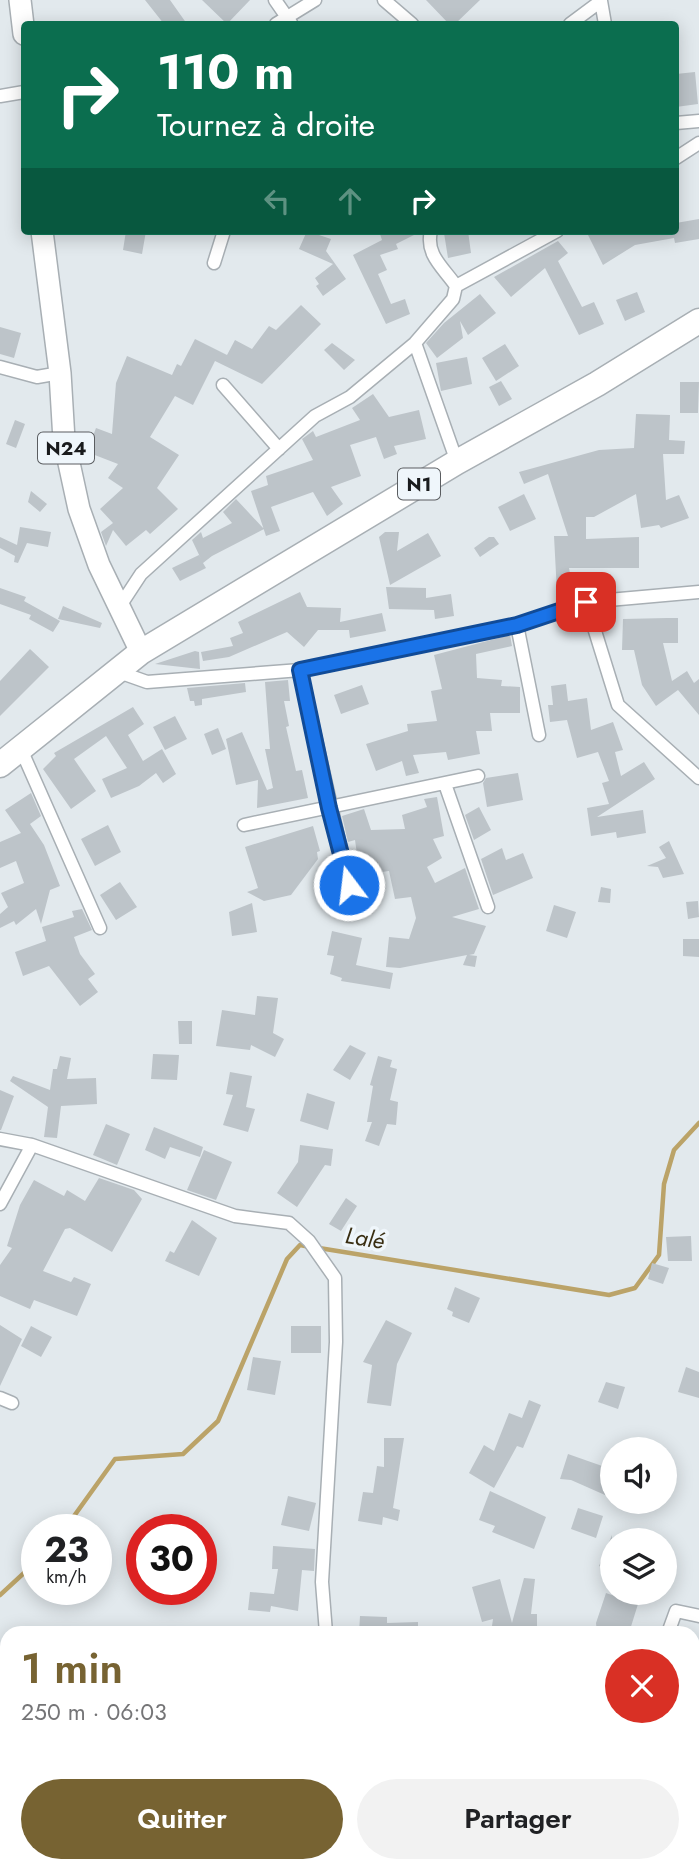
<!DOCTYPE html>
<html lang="fr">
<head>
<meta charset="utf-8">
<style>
	body { margin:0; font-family:Jost,sans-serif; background:#f2f2f2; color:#202124; height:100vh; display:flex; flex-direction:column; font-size:26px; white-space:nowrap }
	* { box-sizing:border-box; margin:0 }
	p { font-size:23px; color:#757577 }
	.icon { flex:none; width:38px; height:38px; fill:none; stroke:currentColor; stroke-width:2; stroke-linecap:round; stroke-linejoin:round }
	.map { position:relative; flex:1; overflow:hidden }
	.details { position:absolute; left:0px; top:1626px; width:700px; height:247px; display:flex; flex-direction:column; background:#fff; border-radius:21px 21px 0 0; box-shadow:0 4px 18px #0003 }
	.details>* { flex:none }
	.hud { position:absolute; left:21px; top:21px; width:658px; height:214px; border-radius:7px; box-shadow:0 4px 18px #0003; background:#0b6e4f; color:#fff; overflow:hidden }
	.buttons { position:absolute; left:600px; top:1437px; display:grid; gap:14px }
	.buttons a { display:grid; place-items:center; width:77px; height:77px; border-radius:50%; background:#fff; box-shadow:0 4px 18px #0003; font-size:35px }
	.speed { position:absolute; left:21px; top:1514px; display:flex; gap:14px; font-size:35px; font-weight:700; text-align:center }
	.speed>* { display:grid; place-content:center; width:91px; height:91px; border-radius:50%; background:#fff; box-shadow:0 4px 18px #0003; line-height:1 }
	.speed small { font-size:18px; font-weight:400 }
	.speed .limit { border:10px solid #d22; background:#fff; color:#111 }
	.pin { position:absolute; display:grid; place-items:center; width:60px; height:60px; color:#fff; margin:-30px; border-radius:14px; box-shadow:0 4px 10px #0006 }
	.me { position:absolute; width:77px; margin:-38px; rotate:345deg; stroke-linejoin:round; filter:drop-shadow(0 0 5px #0008) }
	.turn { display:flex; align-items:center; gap:24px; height:147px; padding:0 21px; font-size:32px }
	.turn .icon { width:91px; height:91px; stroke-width:2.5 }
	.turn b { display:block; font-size:49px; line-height:60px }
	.lanes { display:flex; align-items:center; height:66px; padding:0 21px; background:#0003; justify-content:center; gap:35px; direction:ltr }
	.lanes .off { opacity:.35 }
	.round { display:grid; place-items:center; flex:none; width:74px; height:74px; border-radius:37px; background:#f2f2f2 }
	.overview { display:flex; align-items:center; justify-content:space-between; height:119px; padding:0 21px }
	h1 { font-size:42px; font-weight:600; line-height:52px; color:#776332 }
	.button { display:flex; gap:14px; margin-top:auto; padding:14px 21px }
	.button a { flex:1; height:80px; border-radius:42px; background:#776332; color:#fff; font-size:28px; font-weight:600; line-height:80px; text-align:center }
	.button a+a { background:#f2f2f2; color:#202124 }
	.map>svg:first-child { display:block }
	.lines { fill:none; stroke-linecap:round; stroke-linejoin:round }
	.stream { stroke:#bba368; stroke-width:4.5 }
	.building { fill:#bdc4c9 }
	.street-casing { stroke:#a8afb4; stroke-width:15 }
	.primary-casing { stroke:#a8afb4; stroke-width:24 }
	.highway-casing { stroke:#a8afb4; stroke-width:27 }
	.street { stroke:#fff; stroke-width:12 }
	.primary { stroke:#fff; stroke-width:21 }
	.highway { stroke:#fff; stroke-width:24 }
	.route-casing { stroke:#114b97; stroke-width:18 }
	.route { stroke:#1a73e8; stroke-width:12 }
	.labels { text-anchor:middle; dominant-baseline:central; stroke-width:7; stroke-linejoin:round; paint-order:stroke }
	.shield { fill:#eff6fb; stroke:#5a5d60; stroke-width:2 }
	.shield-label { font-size:19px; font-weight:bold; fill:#1a1c1e }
	.water-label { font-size:23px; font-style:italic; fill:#3a2f13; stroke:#eff6fb }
</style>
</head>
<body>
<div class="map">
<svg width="699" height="1871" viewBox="0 0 699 1871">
	<rect width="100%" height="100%" fill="#e2e9ed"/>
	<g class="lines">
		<path class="stream" d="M319,1248L609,1295L635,1288L659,1255L664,1184L674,1150L699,1123
			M64,1530L115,1459L183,1454L218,1421L287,1259L300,1245L310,1247
			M0,1595L37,1561"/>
	</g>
	<path class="building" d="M145,0H170L187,24H164Z
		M202,0H250L227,24Z
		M426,0H480L455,24H449Z
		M695,72L698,104L676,107V74Z
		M699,219V239L675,243L674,238L635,245L603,265L586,231H676V223Z
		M126,231H146L142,254L123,250Z
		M307,231L331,239L326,251L346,279L323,296L316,286L319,284L315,278L333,264L299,249Z
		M379,231H422L396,244L398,249L380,255L387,270L378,274L391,304L405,299L410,314L386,324L353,255L382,240Z
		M468,231L471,253L448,258L444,233Z
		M558,241L568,253L558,261L582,307L594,302L604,324L579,335L545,268L511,297L494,277Z
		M637,292L645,312L625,321L616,300Z
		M480,294L496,313L468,335L460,321L463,338L437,358L426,343L444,323Z
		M301,305L321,324L262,384L215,361L193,405L175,396L150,437L179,455L157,488L178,509L150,534L146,530L126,546L113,530L106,546L101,532L113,523L100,509L123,488L108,478L118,464L87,452L96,428L112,434L116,383L127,356L172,375L177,364L181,366L195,339L227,355L235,340L252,349L269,326L276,330Z
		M0,327L21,333L14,358L0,354Z
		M332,343L355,360L344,370L324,350Z
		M505,344L519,366L496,381L482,358Z
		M467,357L472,384L441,391L436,363Z
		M501,381L512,399L499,406L489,387Z
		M680,382H699L698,413H680Z
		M373,394L389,417L419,410L426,439L394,446L397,454L384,459L376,437L350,445L361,476L331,487L343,504L327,516L313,492L271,507L280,531L266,536L251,491L268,485L266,476L313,460L302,439L313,431L316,437L360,420L352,408Z
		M636,414L670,415L669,440L685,441L684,454H663L666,500L679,495L689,518L661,528L659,525L641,528L636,494L594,517H586V539L639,537V568H569L573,589L557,593L554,536H568L548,474L524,484L519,472L599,450L634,448Z
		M15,420L25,424L16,448L6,444Z
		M31,491L47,504L40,512L28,502Z
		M524,494L536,519L510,531L498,507Z
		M236,499L264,529L212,556L203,563L206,568L180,581L172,568L199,555L201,559L192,540L201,532L203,538L232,523L223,512Z
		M20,527L51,532L48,547L27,543L18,563L14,562L15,556L0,548V537L17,545Z
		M385,532H399L397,551L428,533L441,556L390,585L379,537Z
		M489,537H494L499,544L480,557L474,548Z
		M386,587L426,588V598L451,594L454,616L435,619L434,610L389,609Z
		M0,588L26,597L24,601L60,621L53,632L29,619L31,615L0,604Z
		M300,592L307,607L341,608L340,622L382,613L386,631L350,638L349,630H318L304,647L287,632L229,657L203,661L201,652L233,646L230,638L243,633L238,622Z
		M63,606L102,623L100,628L58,619Z
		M667,618H678V643H663L672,681L687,671L694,683L699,679V715L678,690L656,706L642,685L634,650H622L623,619Z
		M510,635L512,646L476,654L477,678L502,680L501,686L520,687V713H490L492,731H476L480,754L448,760L446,752L413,755L419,773L406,776L402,761L376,771L366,744L408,731L407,724L437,721L431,691L442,689L434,655Z
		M30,649L49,667L0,716V681Z
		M195,651L199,652L200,669L155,664Z
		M288,680L290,701H284L289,726L286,727L296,771L302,770L308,798L257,808L258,780L236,785L226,739L242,732L267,790L273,788L265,749H270L265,682Z
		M245,683L246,692L202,699V705L195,706L194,701H190L187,688Z
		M566,684L568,701L587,698L591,730L613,722L623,750L615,752L621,776L644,762L655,779L597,817L643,810L646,833L617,838L616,832L591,836L587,808L609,804L602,783L609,781L598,752L577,758L567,720L550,722L548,705H553L551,686Z
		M362,685L369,704L341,714L334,695Z
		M133,707L144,724L128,735L143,761L162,749L176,774L163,783L156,773L139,786L111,798L102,779L127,768L106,736L74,759L96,791L71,809L43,769L56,756L54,753Z
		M175,716L187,739L165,750L153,727Z
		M218,728L226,749L212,755L204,734Z
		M518,773L523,800L487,807L483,783L486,778Z
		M31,793L41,816L30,824L44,845L60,886L50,890L41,924L36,909L16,925L14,921L0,928V914L8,907L1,893L24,883L16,861L0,868V842L21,833L5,810Z
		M437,797L444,836L433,839L442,858L427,867L435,883L465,868L479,909L452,917L486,926L474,954L469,955L477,956L475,967L463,965L467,955L400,968L386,967L389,937L409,939L416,918L411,897L395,899L389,871L360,875L355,840L348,842L342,816L364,809L371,830L405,829L402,815L427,807L424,799Z
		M479,807L491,830L474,840L465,815Z
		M108,825L121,852L95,866L81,839Z
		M313,826L320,851L317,852L318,859L291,895L264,901L247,892L258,888L245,847Z
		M669,841L684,874L663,878L658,867L647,866L666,858L659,847Z
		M502,848L506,860L523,853L533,878L493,895L481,859Z
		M120,882L137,907L116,920L100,895Z
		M601,887L611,889L610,903L598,902Z
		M698,901L699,917L688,919L686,902Z
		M252,903L257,932L232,936L229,912Z
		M554,905L576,912L567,938L546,931Z
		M82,909L92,930L74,937L80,954L95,974L88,979L98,992L80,1006L49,966L23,976L15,952L46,941L42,927L74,917L72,911Z
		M332,931L362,938L356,965L393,973L390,989L341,981L342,978L330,974L334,956L327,955Z
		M683,939H699V957L683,956Z
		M257,996L278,998L273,1033L284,1039L275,1057L251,1045L250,1050L216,1046L222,1010L255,1015Z
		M178,1021H192V1044H179Z
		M350,1045L366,1053L350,1080L333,1070Z
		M153,1054L179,1055L177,1080L151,1079Z
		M60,1056L71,1058L67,1079L96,1078L97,1104L61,1106L57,1138L44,1137L48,1107L10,1081L13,1076L50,1090L53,1069H57Z
		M378,1056L392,1060L390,1067L397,1069L390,1100L398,1102L396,1125L387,1124L379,1146L365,1141L372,1122H367L373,1086L370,1085Z
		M230,1072L252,1076L246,1107L255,1109L248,1132L223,1125L233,1095L226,1094Z
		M0,1090L14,1096L1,1130H0Z
		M307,1093L335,1102L328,1130L300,1121Z
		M106,1124L130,1134L117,1165L93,1155Z
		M154,1127L203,1147L200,1157L170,1147L165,1159L145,1150Z
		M300,1145L333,1149L331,1166L325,1165L297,1207L277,1193L298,1162Z
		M204,1150L232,1162L216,1200L187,1190Z
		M99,1178L134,1190L142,1199L112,1252L70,1228L65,1229L43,1271L71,1282L74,1277L91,1284L77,1316L34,1300L30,1309L0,1296V1265L12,1248L7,1246L20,1205L34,1180L64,1196L67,1190L85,1201Z
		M346,1198L357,1206L341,1231L329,1224Z
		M192,1220L217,1238L199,1276L165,1261L170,1251L174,1253Z
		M691,1236L692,1261H668L666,1237Z
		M652,1263L669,1268L663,1284L648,1279Z
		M455,1287L480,1298L469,1323L452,1316L453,1312L447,1309Z
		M386,1320L412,1333L397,1364L391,1406L367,1403L372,1365L363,1362Z
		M0,1325L22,1339L0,1386Z
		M31,1326L52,1337L41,1357L21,1346Z
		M291,1326H321V1353H291Z
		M253,1357L281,1361L275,1395L247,1390Z
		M686,1367L699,1372V1398L678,1392Z
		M606,1382L625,1387L618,1409L598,1402Z
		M529,1400L541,1405L534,1422L523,1448L517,1446L494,1488L469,1473L484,1445L494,1451L509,1413L522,1418Z
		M384,1438H404L393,1508L400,1510L398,1521L383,1517L382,1525L358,1521L363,1492L373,1493L377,1466L384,1467Z
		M568,1454L605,1467L602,1475L612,1483L605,1495L571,1480L560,1479Z
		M490,1491L546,1517L534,1549L492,1532L495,1526L479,1520Z
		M288,1496L316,1503L309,1531L281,1525Z
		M578,1508L603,1516L596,1538L571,1529Z
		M612,1535V1572L599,1566Z
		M273,1546L315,1549L314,1571L302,1570L298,1611L271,1606L270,1612L248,1610L250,1592L274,1594L278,1569H272Z
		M524,1578L535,1579L531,1614H537V1633H491L493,1619L482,1622L472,1587L500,1579L512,1623Z
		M606,1593L638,1604L629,1633H597L596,1623Z
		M360,1616L387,1617V1623L418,1622V1633H359Z"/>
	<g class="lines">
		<g class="street-casing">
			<path id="street" d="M275,0L291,23
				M384,0L412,24
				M276,24L315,0
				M570,24L601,1L605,24
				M0,96L24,92
				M676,123L699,121
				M676,158L699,143
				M214,263L224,231
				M456,286L557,231
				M415,343L457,462
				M0,367L37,377L60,373
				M223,385L279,449
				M586,602L618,705L699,778
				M120,606L141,574L315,416L350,397L415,343L453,299L456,286C444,268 425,255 431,231
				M517,625L539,735
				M300,670L349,885
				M116,671L147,682L300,670L517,625L586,602L699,592
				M20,747L100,928
				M445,784L488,907
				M244,825L478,776
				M0,1139L32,1145L235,1216L289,1223L309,1241L335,1278L336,1342L322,1582L326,1633
				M0,1204L32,1145
				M0,1398L12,1403
				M668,1633L676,1611L699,1616
				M570,1866L572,1871
				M77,1871L78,1866
				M203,1871V1866
				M326,1871L327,1866"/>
		</g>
		<g class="primary-casing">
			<path id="primary" d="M20,0L24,34
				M42,231L60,373L64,440L79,509L99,565L141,652"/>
		</g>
		<g class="highway-casing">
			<path id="highway" d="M0,765L141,652L457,462L597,384L699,321"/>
		</g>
		<use href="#street" class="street"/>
		<use href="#primary" class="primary"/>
		<use href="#highway" class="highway"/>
	</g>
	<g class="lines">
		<g class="route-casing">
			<path id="route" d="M349,885L329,808L300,670L517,625L586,602"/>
		</g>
		<use href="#route" class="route"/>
	</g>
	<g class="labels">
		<g class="shield">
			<rect x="38" y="432.5" width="56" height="31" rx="5"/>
			<rect x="398" y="468.5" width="42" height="31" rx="5"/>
		</g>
		<g class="shield-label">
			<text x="66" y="448">N24</text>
			<text x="419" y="484">N1</text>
		</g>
		<g class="water-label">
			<text transform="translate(365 1238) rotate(9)">Lalé</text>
		</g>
	</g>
</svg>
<div class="buttons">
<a><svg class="icon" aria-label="sound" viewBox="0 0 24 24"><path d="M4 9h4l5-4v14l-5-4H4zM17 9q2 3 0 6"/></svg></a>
<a><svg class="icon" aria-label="layers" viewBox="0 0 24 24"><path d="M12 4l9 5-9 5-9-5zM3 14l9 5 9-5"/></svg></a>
</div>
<div class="speed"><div>23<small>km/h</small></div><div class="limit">30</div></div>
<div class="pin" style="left:586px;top:602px;background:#d93025"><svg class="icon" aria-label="arrive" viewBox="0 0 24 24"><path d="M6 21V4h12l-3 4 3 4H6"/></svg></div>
<svg class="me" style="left:349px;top:885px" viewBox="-20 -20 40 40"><circle r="17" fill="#1a73e8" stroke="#fff" stroke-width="3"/><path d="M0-11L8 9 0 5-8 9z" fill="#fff"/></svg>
<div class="hud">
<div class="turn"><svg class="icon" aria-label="right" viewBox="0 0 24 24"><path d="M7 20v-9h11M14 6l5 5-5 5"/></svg><div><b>110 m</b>Tournez à droite</div></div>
<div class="lanes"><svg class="icon off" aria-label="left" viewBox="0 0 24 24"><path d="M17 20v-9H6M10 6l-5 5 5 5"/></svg><svg class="icon off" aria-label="ahead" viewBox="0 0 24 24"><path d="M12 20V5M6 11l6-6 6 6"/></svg><svg class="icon" aria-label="right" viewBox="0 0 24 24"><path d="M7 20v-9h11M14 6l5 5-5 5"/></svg></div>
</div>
<section class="details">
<div class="overview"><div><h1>1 min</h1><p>250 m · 06:03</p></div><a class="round" style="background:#d93025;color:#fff"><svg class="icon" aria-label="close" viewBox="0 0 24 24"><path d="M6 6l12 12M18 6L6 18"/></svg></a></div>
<div class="button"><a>Quitter</a><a>Partager</a></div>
</section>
</div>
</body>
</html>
